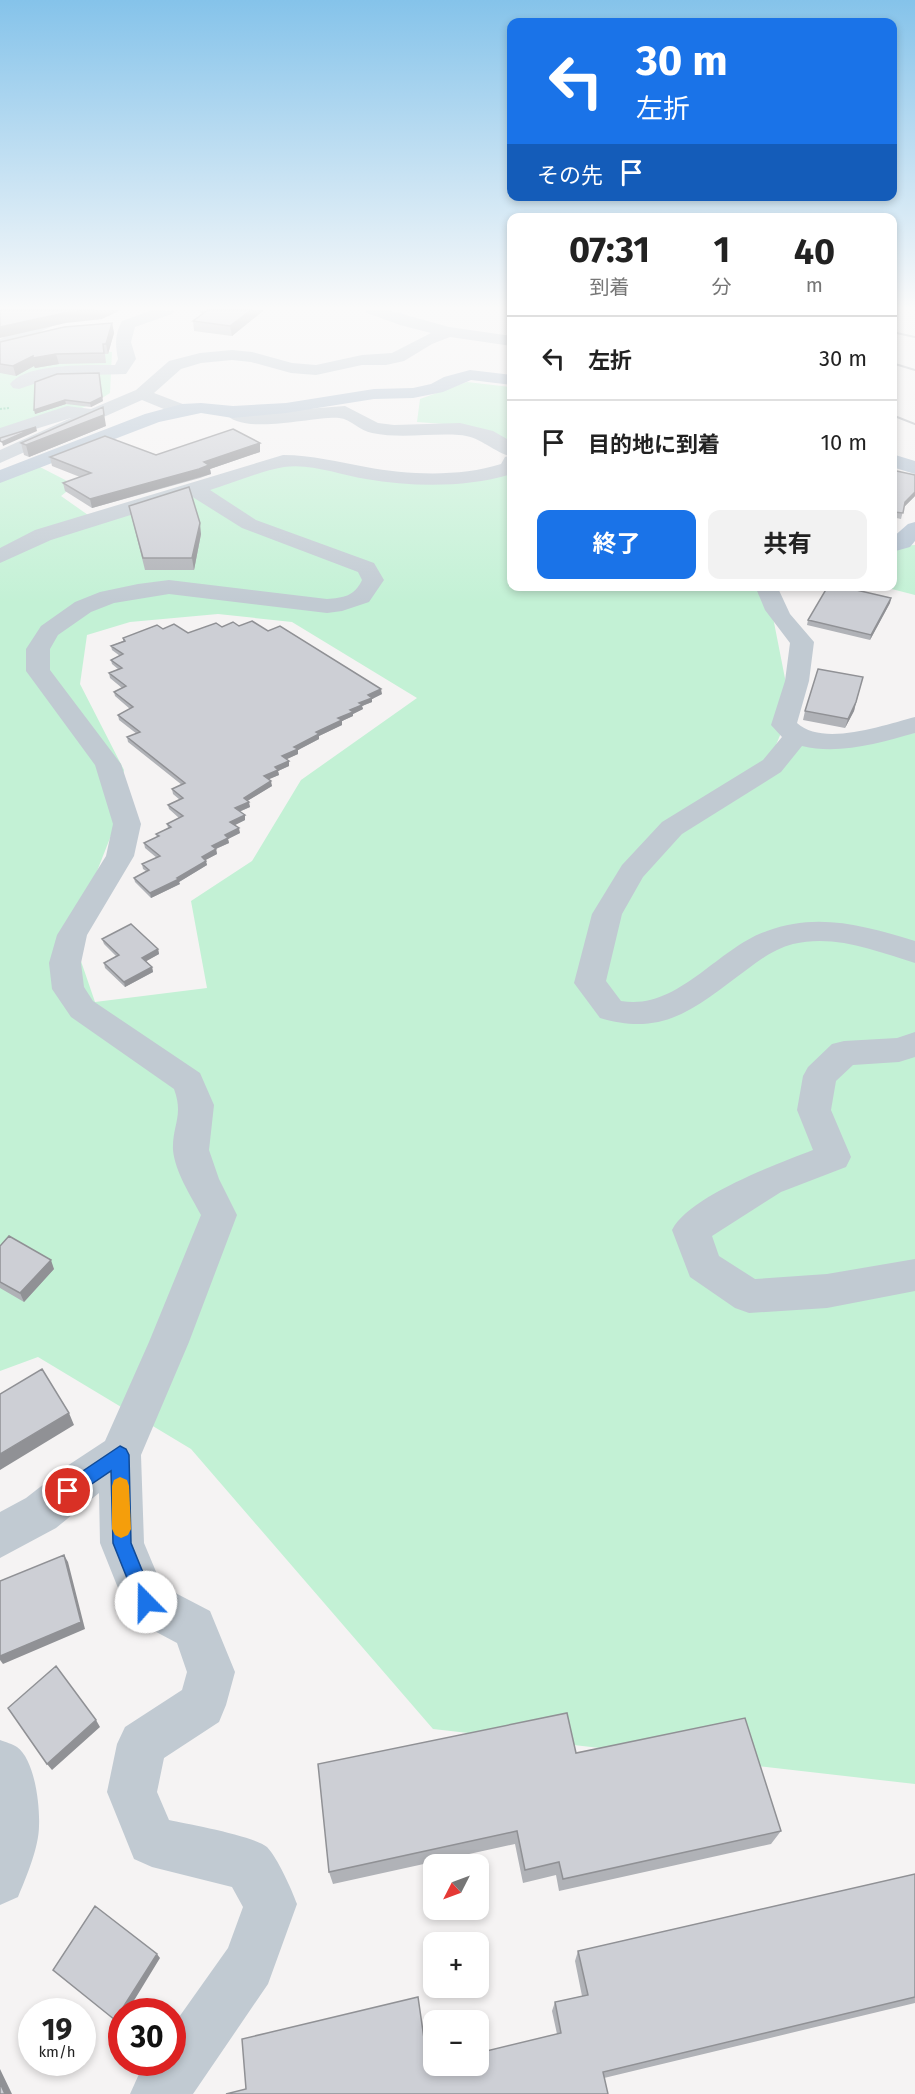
<!DOCTYPE html>
<html lang="ja">
<head>
<meta charset="utf-8">
<style>
	body { margin:0; font-family:"Fira Sans","Noto Sans JP",sans-serif; background:#f2f2f2; color:#222; height:100vh; display:flex; flex-direction:column; font-size:22px; white-space:nowrap }
	* { box-sizing:border-box; margin:0 }
	p { font-size:20px; color:#767676 }
	.icon { flex:none; width:33px; height:33px; fill:none; stroke:currentColor; stroke-width:2; stroke-linecap:round; stroke-linejoin:round }
	.map { position:relative; flex:1; overflow:hidden }
	.sheet { position:absolute; left:507px; top:213px; width:390px; height:378px; display:flex; flex-direction:column; background:#fff; border-radius:12px; box-shadow:0 3px 9px #0003 }
	.sheet>* { flex:none }
	.hud { position:absolute; left:507px; top:18px; width:390px; height:183px; border-radius:12px; box-shadow:0 3px 9px #0003; background:#1a73e8; color:#fff; overflow:hidden }
	.needle { width:39px; rotate:228deg }
	.tools { position:absolute; left:423px; top:1854px; display:grid; gap:12px }
	.tools a { display:grid; place-items:center; width:66px; height:66px; border-radius:12px; background:#fff; box-shadow:0 3px 9px #0003; font-size:30px }
	.speed { position:absolute; left:18px; top:1998px; display:flex; gap:12px; font-size:30px; font-weight:700; text-align:center }
	.speed>* { display:grid; place-content:center; width:78px; height:78px; border-radius:50%; background:#fff; box-shadow:0 3px 9px #0003; line-height:1 }
	.speed small { font-size:15px; font-weight:400 }
	.speed .limit { border:9px solid #d22; background:#fff; color:#111 }
	.pin { position:absolute; display:grid; place-items:center; width:51px; height:51px; color:#fff; margin:-26px; border:3px solid #fff; border-radius:50%; box-shadow:0 2px 6px #0007 }
	.me { position:absolute; width:66px; margin:-33px; rotate:338deg; stroke-linejoin:round; filter:drop-shadow(0 0 4px #0008) }
	.turn { display:flex; align-items:center; gap:21px; height:126px; padding:0 30px; font-size:27px }
	.turn .icon { width:78px; height:78px; stroke-width:2.5 }
	.turn b { display:block; font-size:42px; line-height:51px }
	.then { display:flex; align-items:center; height:57px; padding:0 30px; background:#0003; gap:12px; font-size:22px }
	.eta { display:flex; justify-content:space-evenly; align-items:center; height:102px; text-align:center }
	.eta b { font-size:36px; font-weight:700; line-height:42px }
	.cta { display:flex; gap:12px; margin-top:auto; padding:12px 30px }
	.cta a { flex:1; height:69px; border-radius:12px; background:#1a73e8; color:#fff; font-size:24px; font-weight:700; line-height:69px; text-align:center }
	.cta a+a { background:#f2f2f2; color:#222 }
	ul { padding:0; list-style:none }
	li { display:flex; align-items:center; gap:18px; height:84px; padding:0 30px; border-top:2px solid #e0e0e0 }
	li div { flex:1 }
	li b { display:block; font-size:22px }
	li em { font-style:normal }
	.map>svg:first-child { display:block }
	.green { fill:#c3f1d5; fill-rule:evenodd }
	.lines { fill:none; stroke-linecap:round; stroke-linejoin:round }
	.path { stroke:#7ad0a6; stroke-width:2; stroke-dasharray:2 1.5; stroke-linecap:butt }
	.minor { fill:#c1cad2; fill-rule:evenodd }
	.major { fill:#b3c2d1; fill-rule:evenodd }
	.rail { stroke:#b5b8bd; stroke-width:2 }
	.wall { fill:#b0b2b7 }
	.shaded-wall { fill:#909195 }
	.building { fill:#cdcfd5; stroke:#909195; stroke-width:1.5 }
	.route { fill:#1a73e8; stroke:#114b97; stroke-width:1.5 }
	.slow { fill:#f59e0b }
</style>
</head>
<body>
<div class="map">
<svg width="915" height="2094" viewBox="0 0 915 2094">
	<rect width="100%" height="100%" fill="#f5f3f3"/>
	<path class="green" d="M76,349L112,352L110,393C77,415 38,422 0,431V371Z
		M467,382L511,387V447L444,424L417,422L420,399Z
		M298,460L361,477L495,476L511,468L512,586L764,587L770,602L791,709L776,745L915,733V1784L433,1729L191,1449L38,1357L0,1371V481L38,466L75,485L61,496L98,522ZM218,614L292,622L417,698L301,780L252,861L191,901L207,988L95,1002L72,935L112,833L124,770L80,684L87,635L130,622Z
		M915,545V595L884,587L892,586L893,546Z"/>
	<g class="lines">
		<path class="path" d="M0,409L9,408"/>
		<path class="minor" d="M62,310H83L81,313L0,350V339Z
			M152,310L174,311L172,314L135,327L131,342L136,359L126,374L57,376L19,389L13,388L10,384C25,363 90,365 115,365L118,359C115,344 115,334 122,321Z
			M365,310H388L449,327L512,336V346L450,337L432,344L404,361L386,365H362L316,375L291,373L251,362L232,360L201,363L181,369L154,393L188,406L191,410L188,414H176L142,400L0,463V450L71,418L0,440V428L67,406L91,409L136,390L169,361L200,353L232,350L252,352L292,363L316,365L362,355L392,353L431,333L400,325L367,313Z
			M233,406L254,413L345,406L378,423L394,425L460,423L493,431L512,442V474C466,488 413,487 366,479C340,475 311,463 284,467C260,471 234,483 210,490L256,520L374,563L384,580L369,602L342,611L327,613L169,594L114,603L91,612L58,635L50,649V670L121,764L141,824L134,856L87,935L81,963L84,987L93,1001L200,1073L214,1105L209,1150L219,1179L237,1215L189,1342L141,1455L144,1543L162,1586L210,1611L235,1672L226,1705L219,1722L164,1758L157,1792L169,1820C188,1824 254,1836 267,1847C277,1857 292,1890 297,1904L268,1984L193,2094H130L139,2074L147,2062H172V2027L228,1948L243,1907L232,1887L152,1867L134,1859L107,1792L117,1744L125,1727L182,1690L187,1672L177,1643L130,1618L100,1543L99,1493L56,1528L0,1558V1512L26,1498L67,1466L105,1441L149,1342L201,1215C191,1196 175,1172 173,1150C172,1125 184,1116 174,1089L71,1017L52,989L49,963L57,935L106,856L113,824L95,765L26,671V649L41,626L75,602L100,592L138,584L169,580L327,599C343,598 355,596 362,580L358,572L242,528L191,496L51,540L0,563V548L35,530L283,455C312,455 338,462 366,467C409,475 460,477 501,464L505,457L509,456C491,450 479,436 459,435C430,433 401,439 372,433C360,431 351,419 339,418C313,416 241,437 224,412L226,408Z
			M755,586H777L790,614L814,642L809,681L797,723C823,747 884,725 915,717V733C879,743 839,755 802,746L781,772L682,834L643,877L622,914L606,981L621,1001C678,1011 717,948 767,931C818,912 865,926 915,941V963C876,951 835,934 793,944C777,948 762,958 749,968C698,1005 667,1038 600,1018L574,983L592,914L622,865L662,822L763,760L782,737L771,725L785,681L790,643L765,610Z
			M915,1032V1057L899,1062L853,1065L836,1081L831,1110L851,1157L846,1167L781,1192L712,1236L719,1256L755,1279L827,1274L915,1259V1291L827,1308L749,1313L735,1308L690,1277L672,1230C689,1196 777,1164 813,1150L797,1110L803,1076L808,1067L832,1044L844,1041L897,1038Z
			M0,1740C5,1742 13,1744 17,1747C35,1760 40,1806 39,1826C39,1847 26,1878 18,1897L0,1905Z"/>
		<path class="major" d="M470,370L512,375V385L471,380L443,392L413,398L374,399L286,413L233,418L201,413L159,422L0,483V470L145,414L182,404L201,403L233,406L286,403L374,389L413,388L431,384L444,377Z
			M892,454L915,461V474L892,467Z
			M915,522V541L910,547L892,552V538L908,524Z"/>
		<path class="rail" d="M892,332L915,337
			M892,363L915,370
			M892,415L915,424"/>
	</g>
	<path class="wall" d="M198,310H264L232,336L194,331L193,321L203,314Z
		M112,323L114,333L108,354H105L106,363L59,364L35,368L34,366L16,376L0,373V342Z
		M35,382L103,401L91,407L66,404L35,414Z
		M106,426L29,457L24,455L21,443Z
		M260,452L210,469L211,474L200,478L92,508L65,491L63,483L80,477L52,466L50,457Z
		M892,470L915,475V496L904,507L901,519L892,517Z
		M129,506L201,534L194,570H145Z
		M891,598L890,603L870,640L807,625L808,620Z
		M239,626L268,631L382,694L372,699V702L362,706L363,709L353,714V716L342,721V725L319,736V739L298,750V754L286,759L289,761V766L278,771L279,775L268,779L272,786L247,801L250,807L239,812L245,815V820L235,825L240,833L228,839L229,843L216,849L217,854L205,860L207,865L179,882L180,884L151,898L135,882L134,878L146,871L143,869L142,864L157,858L145,848L144,843L157,837L156,834L168,828L167,824L179,818L169,809L168,805L180,800L173,794L172,789L182,785L128,742L127,737L137,734L119,720L118,715L130,709L115,696L114,692L122,688L110,678L109,673L118,669L112,664L111,660L120,656L112,650L111,646L123,641V638L163,629L188,633L222,627Z
		M863,677L854,711L845,728L803,720L805,711Z
		M102,939L158,949L159,954L146,961L152,967L153,972L125,987L105,968L104,963L116,956L104,944Z
		M0,1246L54,1269L24,1302L0,1288Z
		M576,1753L781,1831L771,1844L559,1891L556,1875L523,1883L515,1844L333,1884L329,1872Z
		M915,1874V2003L604,2078L428,2066L557,2034L552,2011L555,2002L582,1996L575,1961L578,1951Z"/>
	<path class="shaded-wall" d="M94,310H121L102,319L66,323L0,338V327L64,313Z
		M251,310H264L232,336L230,326Z
		M112,323L114,333L108,354L106,344Z
		M56,354L59,364L35,368L34,366L16,376L13,366L33,356Z
		M99,373L103,401L91,407L90,403Z
		M65,400L66,404L35,414L34,410Z
		M103,407L106,426L29,457L26,445Z
		M36,427L37,431L3,446L2,442Z
		M260,443V452L210,469L211,474L92,508L90,499Z
		M915,492V496L904,507L905,502Z
		M200,523L201,534L194,570L192,558Z
		M891,598L890,603L870,640L871,635Z
		M381,689L382,694L372,699V702L362,706L363,709L353,714V716L342,721V725L319,736V739L298,750V754L283,761L282,756L294,747L350,710L368,695Z
		M856,702L854,711L845,728L848,719Z
		M289,761V766L278,771L279,775L265,781L264,776L275,767Z
		M271,781L272,786L244,803V798Z
		M249,802L250,807L236,813L235,808Z
		M245,815V820L231,827L230,822Z
		M239,828L240,833L228,839L229,843L213,850L212,846L225,835Z
		M216,849L217,854L202,862V857Z
		M206,861L207,865L179,882L180,884L151,898L150,893Z
		M158,949L159,954L143,963L142,958Z
		M152,967L153,972L125,987L124,982Z
		M51,1260L54,1269L24,1302L20,1293Z
		M69,1413L74,1425L0,1470V1454Z
		M64,1555L68,1562L85,1629L3,1664L0,1660V1656Z
		M96,1720L100,1727L52,1770L47,1764Z
		M157,1954L160,1958L127,2012H122V2021L120,2024L115,2020Z
		M0,2069L12,2094H5L0,2083Z"/>
	<path class="building" d="M0,310H94L64,313L0,327Z
		M208,310H251L230,326L193,321Z
		M112,323L106,344H103L104,353L56,354L33,358V356L13,366L0,364V342L64,327Z
		M99,373L102,397L90,403L65,400L34,410L35,382L57,374Z
		M103,407L104,415L26,445L21,443Z
		M36,427L2,442L0,441V438Z
		M233,429L260,443L204,462L209,465L199,469L90,499L63,483L91,473L50,457L105,436L156,455Z
		M892,470L915,475V492L905,502L903,513L894,512L892,517Z
		M189,487L200,523L192,558H143L129,506Z
		M828,586H839L891,598L871,635L808,620Z
		M252,621L268,631L280,626L381,689L368,695L372,698L359,703L362,705L350,710L353,712L338,718L342,720L316,732L319,734L294,747L298,749L282,756L289,761L275,767L278,770L264,776L271,781L244,798L249,802L235,808L245,815L230,822L239,828L225,835L228,838L212,846L216,849L202,857L206,861L177,878L179,879L150,893L134,878L149,870L142,864L160,856L144,843L159,836L156,834L171,827L167,824L183,816L168,805L183,798L172,789L185,783L127,737L140,732L118,715L133,707L114,692L126,686L109,673L122,668L111,660L123,654L111,646L125,641L123,638L157,625L163,629L174,624L188,633L216,623L222,627L233,622L239,626Z
		M818,669L863,677L856,702L848,719L805,711Z
		M131,924L158,949L142,958L152,967L124,982L104,963L119,955L102,939Z
		M9,1236L51,1260L20,1293L0,1282V1246Z
		M42,1369L69,1413L0,1454V1394Z
		M64,1555L81,1622L0,1656V1581Z
		M56,1666L96,1720L47,1764L8,1708Z
		M567,1713L576,1753L745,1718L781,1831L563,1879L559,1862L525,1870L517,1831L329,1872L318,1764Z
		M915,1874V1997L603,2072L608,2094H226L246,2089L242,2039L418,1997L428,2066L434,2064V2066H478V2053L561,2033L555,2002L588,1995L578,1951Z
		M95,1906L157,1954L115,2020L53,1970Z
		M0,2083L5,2094H0Z"/>
	<linearGradient id="sky" x2="0" y2="1"><stop stop-color="#85c3ea"/><stop offset="0.51" stop-color="#fafafa"/><stop offset="1" stop-color="#fafafa" stop-opacity="0"/></linearGradient>
	<rect width="915" height="603" fill="url(#sky)"/>
	<path class="route" d="M120,1446L126,1449L129,1455L131,1543L155,1602L152,1608L146,1611L139,1608L113,1543L111,1471L68,1500L62,1497L59,1491L62,1485Z"/>
	<path class="slow" d="M120,1477L127,1480L129,1486L131,1529L128,1535L121,1538L115,1535L112,1529V1486L114,1480Z"/>
</svg>
<div class="tools">
<a><svg class="needle" viewBox="-14 -14 28 28"><path d="M0-13l5 13h-10z" fill="#e53935"/><path d="M0 13l5-13h-10z" fill="#767676"/></svg></a>
<a>+</a>
<a>−</a>
</div>
<div class="speed"><div>19<small>km/h</small></div><div class="limit">30</div></div>
<div class="pin" style="left:68px;top:1491px;background:#d93025"><svg class="icon" aria-label="arrive" viewBox="0 0 24 24"><path d="M6 21V4h12l-3 4 3 4H6"/></svg></div>
<svg class="me" style="left:146px;top:1602px" viewBox="-20 -20 40 40"><circle r="19" fill="#fff"/><path d="M0-13L10 11 0 6-10 11z" fill="#1a73e8"/></svg>
<div class="hud">
<div class="turn"><svg class="icon" aria-label="left" viewBox="0 0 24 24"><path d="M17 20v-9H6M10 6l-5 5 5 5"/></svg><div><b>30 m</b>左折</div></div>
<div class="then">その先<svg class="icon" aria-label="arrive" viewBox="0 0 24 24"><path d="M6 21V4h12l-3 4 3 4H6"/></svg></div>
</div>
<section class="sheet">
<div class="eta">
<div><b>07:31</b><p>到着</p></div>
<div><b>1</b><p>分</p></div>
<div><b>40</b><p>m</p></div>
</div>
<ul>
<li><svg class="icon" aria-label="left" viewBox="0 0 24 24"><path d="M17 20v-9H6M10 6l-5 5 5 5"/></svg><div><b>左折</b></div><em>30 m</em></li>
<li><svg class="icon" aria-label="arrive" viewBox="0 0 24 24"><path d="M6 21V4h12l-3 4 3 4H6"/></svg><div><b>目的地に到着</b></div><em>10 m</em></li>
</ul>
<div class="cta"><a>終了</a><a>共有</a></div>
</section>
</div>
</body>
</html>
